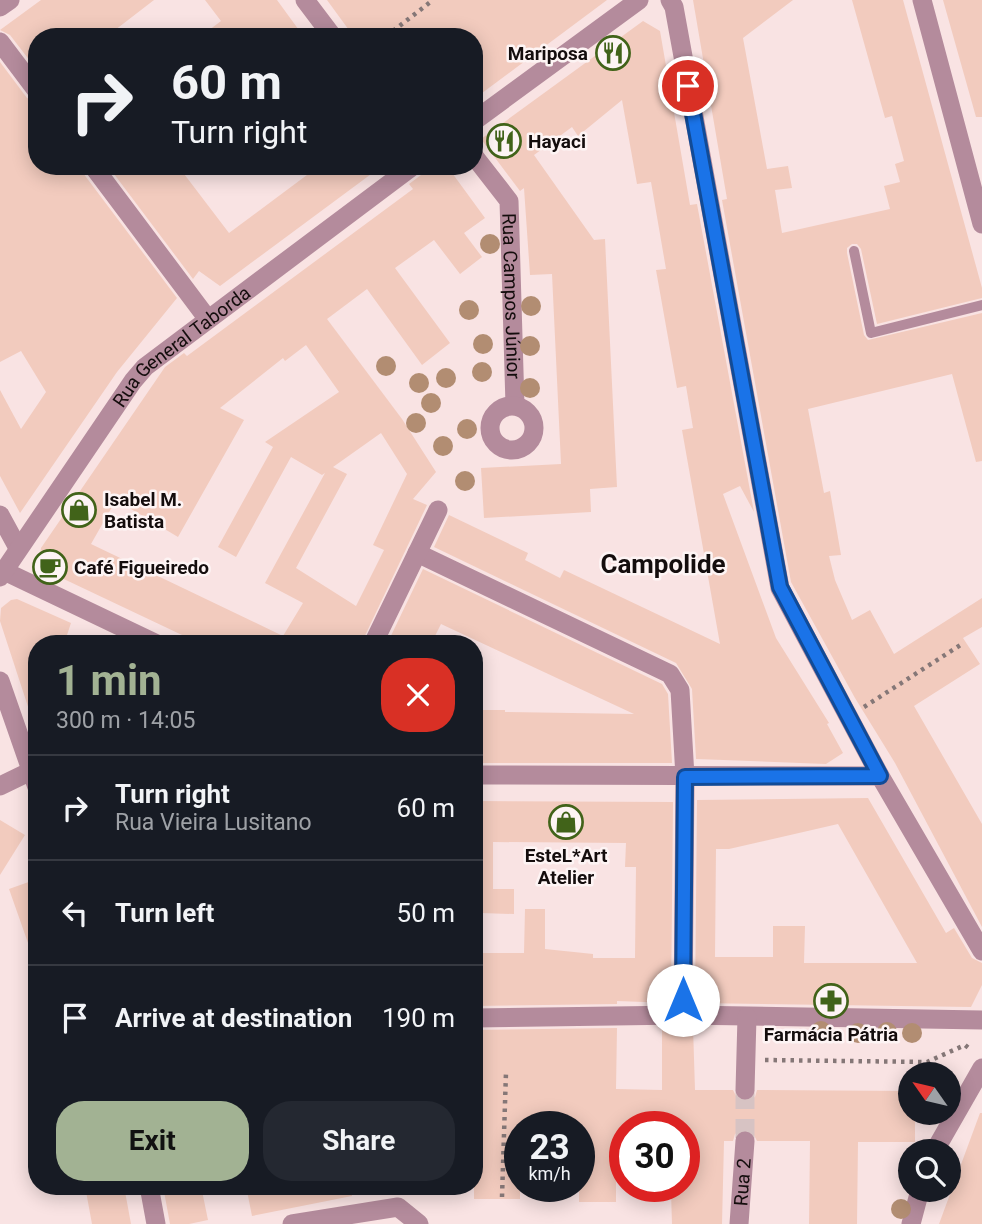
<!DOCTYPE html>
<html lang="en">
<head>
<meta charset="utf-8">
<style>
	body { margin:0; font-family:Roboto,sans-serif; background:#242831; color:#f1f3f6; height:100vh; display:flex; flex-direction:column; font-size:26px; white-space:nowrap }
	* { box-sizing:border-box; margin:0 }
	p { font-size:23px; color:#9ea1a6 }
	.icon { flex:none; width:38px; height:38px; fill:none; stroke:currentColor; stroke-width:2; stroke-linecap:round; stroke-linejoin:round }
	.map { position:relative; flex:1; overflow:hidden }
	.panel { position:absolute; left:28px; top:635px; width:455px; height:560px; display:flex; flex-direction:column; background:#171b24; border-radius:28px; box-shadow:0 4px 18px #0003 }
	.panel>* { flex:none }
	.top-card { position:absolute; left:28px; top:28px; width:455px; height:147px; border-radius:28px; box-shadow:0 4px 18px #0003; background:#171b24; color:#f1f3f6; overflow:hidden }
	.needle { width:46px; rotate:304deg }
	.controls { position:absolute; left:898px; top:1062px; display:grid; gap:14px }
	.controls a { display:grid; place-items:center; width:63px; height:63px; border-radius:50%; background:#171b24; box-shadow:0 4px 18px #0003; font-size:35px }
	.speed { position:absolute; left:504px; top:1111px; display:flex; gap:14px; font-size:35px; font-weight:700; text-align:center }
	.speed>* { display:grid; place-content:center; width:91px; height:91px; border-radius:50%; background:#171b24; box-shadow:0 4px 18px #0003; line-height:1 }
	.speed small { font-size:18px; font-weight:400 }
	.speed .limit { border:10px solid #d22; background:#fff; color:#111 }
	.pin { position:absolute; display:grid; place-items:center; width:60px; height:60px; color:#fff; margin:-30px; border:4px solid #fff; border-radius:50%; box-shadow:0 2px 7px #0007 }
	.me { position:absolute; width:77px; margin:-38px; rotate:0deg; stroke-linejoin:round; filter:drop-shadow(0 0 5px #0008) }
	.turn { display:flex; align-items:center; gap:24px; height:147px; padding:0 28px; font-size:32px }
	.turn .icon { width:91px; height:91px; stroke-width:2.5 }
	.turn b { display:block; font-size:49px; line-height:60px }
	.round { display:grid; place-items:center; flex:none; width:74px; height:74px; border-radius:28px; background:#242831 }
	.headline { display:flex; align-items:center; justify-content:space-between; height:119px; padding:0 28px }
	h1 { font-size:42px; font-weight:700; line-height:52px; color:#a2b293 }
	.primary-button { display:flex; gap:14px; margin-top:auto; padding:14px 28px }
	.primary-button a { flex:1; height:80px; border-radius:28px; background:#a2b293; color:#111; font-size:28px; font-weight:700; line-height:80px; text-align:center }
	.primary-button a+a { background:#242831; color:#f1f3f6 }
	ul { padding:0; list-style:none }
	li { display:flex; align-items:center; gap:21px; height:105px; padding:0 28px; border-top:2px solid #363941 }
	li div { flex:1 }
	li b { display:block; font-size:26px }
	li em { font-style:normal }
	.map>svg:first-child { display:block }
	.building { fill:#f2cbbe; fill-rule:evenodd }
	.lines { fill:none; stroke-linecap:round; stroke-linejoin:round }
	.street-tunnel { stroke:#d7c3c3; stroke-width:19; stroke-dasharray:19 10; stroke-linecap:butt }
	.path { stroke:#857777; stroke-width:4.5; stroke-dasharray:3.5 5; stroke-linecap:butt }
	.lane { stroke:#b48b9c; stroke-width:10 }
	.street { stroke:#b48b9c; stroke-width:19 }
	.tree { fill:#b28d72 }
	.route-casing { stroke:#114b97; stroke-width:18 }
	.route { stroke:#1a73e8; stroke-width:12 }
	.labels { text-anchor:middle; dominant-baseline:central; stroke-width:5; stroke-linejoin:round; paint-order:stroke }
	.poi-label { font-size:19px; font-weight:bold; fill:#140d0d; stroke:#fdf4f4; text-anchor:start }
	.street-label { font-size:19px; fill:#140d0d; stroke:#fdf4f4 }
	.district-label { font-size:26px; font-weight:bold; fill:#140d0d; stroke:#fdf4f4 }
</style>
</head>
<body>
<div class="map">
<svg width="982" height="1224" viewBox="0 0 982 1224">
	<rect width="100%" height="100%" fill="#f9e3e3"/>
	<path class="building" d="M41,0H154L106,37H37V70L10,35L0,30Z
		M205,0H277L304,37H200L221,21Z
		M327,0H607L474,99V37H354Z
		M693,0H793L743,38L767,169L788,166L792,188L775,190L782,233L890,209L884,186L900,182L895,164L904,161L892,116L885,118L852,0H903L982,288V298L877,324L861,249L857,244H852L847,248V253L864,335L868,340L982,313V461L976,462L952,374L808,409L824,493L830,491L841,555L829,556L835,580L852,620L870,610L894,654L982,598V627L963,638L980,664L914,706L982,824V927L895,763L855,698L791,582L722,200L727,199Z
		M943,0H982V117H976Z
		M643,21L660,31L690,205L697,204L754,512L740,486L723,494L776,638L829,723L827,724L843,753L826,764L696,759L692,689L676,663L434,547L449,515L528,553L525,560L560,578L564,570L720,644L682,430L693,428L686,386L677,388L656,270L666,269L651,182L637,184L622,100L578,136L572,127L534,155L594,240L605,239L617,487L590,489L591,512L484,518L481,468L561,464L552,274L530,275L524,188L520,191L481,139Z
		M0,62L27,98L37,103V166H81L83,173L177,298L117,372L20,513L0,476V390L21,429L46,392L21,351L0,362Z
		M108,166H178L229,233L319,166H382L220,286L199,271L193,279Z
		M425,166H447L485,218L464,233L482,257L460,274L434,240L395,268L450,343L422,365L367,289L327,319L402,419L436,472L413,499L427,505L361,644H201L49,572L44,567L40,555L41,548L165,367L184,353L187,356L413,189L409,184L421,175ZM306,345L339,392L265,442L273,447L218,547L236,557L291,457L322,475L325,473L265,583L303,603L283,636L91,544L116,500L178,537L244,420L220,408L283,358L285,361ZM381,433L407,474L373,545L384,550L356,606L296,568L347,474L333,467Z
		M423,569L662,684L668,694L672,763H474V719H483V710H505V712L634,714L441,624L431,644H387Z
		M17,599L71,623L64,644H37V721L33,722L0,621L1,608L11,600Z
		M868,798L946,933L954,928L972,958L982,963V985L971,1007L695,1003L697,800ZM838,824L917,963H804L805,926H773V957H715L716,849H729Z
		M474,801L673,802L671,1003L617,1001V1004L474,1006V953H524L525,909H545V949L593,954V958H635L636,867H625L626,843L493,842V889H514V914L480,913V894H474Z
		M0,820L25,835L0,875Z
		M37,879V959L34,960L9,889Z
		M693,1027L695,1090H733L738,1100L745,1102L755,1097L757,1090L910,1091V1113H915V1142H858L857,1224H809L810,1141H757L752,1131L745,1129L735,1134L733,1141H724L722,1224H672L671,1192L683,1191L684,1186V1127H625V1140H616V1202H579V1127H520V1199H474V1030L617,1028L616,1089L662,1090V1028Z
		M980,1113H982V1224H939Z
		M85,1186H124L131,1224H92Z
		M163,1186H201L208,1220L189,1224H170Z
		M246,1186H351L352,1196L252,1216Z"/>
	<g class="lines">
		<path class="street-tunnel" d="M745,1090V1141"/>
		<path class="path" d="M393,31L433,0
			M864,707L962,644
			M765,1060L927,1062L965,1045L971,1050
			M502,1197L506,1072"/>
		<path class="lane" d="M854,251L871,333L982,305"/>
		<g class="street">
			<path d="M305,0L333,37"/>
			<path d="M670,0L674,7L780,588L880,776L982,951"/>
			<path d="M922,0L982,224"/>
			<path d="M0,7L10,0"/>
			<path d="M0,42L37,91"/>
			<path d="M474,121L639,0"/>
			<path id="s1" d="M474,156L509,201L515,405"/>
			<path d="M93,166L207,318"/>
			<circle cx="512" cy="428" r="22"/>
			<path d="M0,515L18,548"/>
			<path d="M417,553L670,674L680,690L685,777L683,1015"/>
			<path d="M4,571L157,644"/>
			<path id="s2" d="M0,577L133,381L145,367L413,166"/>
			<path d="M373,644L438,510"/>
			<path d="M0,681L37,787"/>
			<path d="M474,775L880,776"/>
			<path d="M0,786L31,771H37"/>
			<path d="M474,1018L683,1015L982,1020"/>
			<path d="M745,1090L747,1017"/>
			<path d="M934,1152L982,1068"/>
			<path d="M149,1186L156,1224"/>
			<path d="M292,1224L398,1207L419,1224"/>
			<path id="s3" d="M739,1224L745,1141"/>
			<path d="M911,1224L920,1190"/>
		</g>
	</g>
	<g class="tree">
		<circle cx="490" cy="244" r="10"/>
		<circle cx="531" cy="306" r="10"/>
		<circle cx="469" cy="310" r="10"/>
		<circle cx="483" cy="344" r="10"/>
		<circle cx="530" cy="346" r="10"/>
		<circle cx="386" cy="366" r="10"/>
		<circle cx="482" cy="372" r="10"/>
		<circle cx="446" cy="378" r="10"/>
		<circle cx="419" cy="383" r="10"/>
		<circle cx="530" cy="388" r="10"/>
		<circle cx="431" cy="403" r="10"/>
		<circle cx="416" cy="423" r="10"/>
		<circle cx="467" cy="429" r="10"/>
		<circle cx="443" cy="446" r="10"/>
		<circle cx="465" cy="481" r="10"/>
		<circle cx="821" cy="1031" r="10"/>
		<circle cx="887" cy="1032" r="10"/>
		<circle cx="858" cy="1033" r="10"/>
		<circle cx="912" cy="1033" r="10"/>
		<circle cx="901" cy="1209" r="10"/>
	</g>
	<g class="lines">
		<g class="route-casing">
			<path id="route" d="M683,1000L685,777L880,776L780,587L688,86"/>
		</g>
		<use href="#route" class="route"/>
	</g>
	<defs>
		<g id="restaurant-ring" transform="scale(1.75)"><circle r="9.5" fill="#fdf4f4" stroke="#416319" stroke-width="1.5"/><path d="M-5-6h1v4h1v-4h1v4h1v-4h1v5L-1.5 .5V6h-2V.5L-5-1ZM5-6V6H3V1.5H1.5Q1.5-4 5-6Z" fill="#416319"/></g>
		<g id="shop-ring" transform="scale(1.75)"><circle r="9.5" fill="#fdf4f4" stroke="#416319" stroke-width="1.5"/><path d="M-5-2.5h2.3a2.7 3.5 0 0 1 5.4 0H5L5.5 6h-11ZM-1.5-2.5h3a1.5 2.3 0 0 0-3 0Z" fill="#416319"/></g>
		<g id="cafe-ring" transform="scale(1.75)"><circle r="9.5" fill="#fdf4f4" stroke="#416319" stroke-width="1.5"/><path d="M-5.5-4.5H6V0H3Q3 3.5 0 3.5H-2.5Q-5.5 3.5-5.5 0ZM3-3.2v2h1.7v-2ZM-6 4.5H4V6H-6Z" fill="#416319"/></g>
		<g id="pharmacy-ring" transform="scale(1.75)"><circle r="9.5" fill="#fdf4f4" stroke="#416319" stroke-width="1.5"/><path d="M-2-6h4v4h4v4h-4v4h-4v-4h-4v-4h4Z" fill="#416319"/></g>
	</defs>
	<g fill-rule="evenodd">
		<use href="#restaurant-ring" x="613" y="53"/>
		<use href="#restaurant-ring" x="504" y="141"/>
		<use href="#shop-ring" x="79" y="510"/>
		<use href="#cafe-ring" x="50" y="567"/>
		<use href="#shop-ring" x="566" y="822"/>
		<use href="#pharmacy-ring" x="831" y="1001"/>
	</g>
	<g class="labels">
		<g class="poi-label">
			<text x="588" y="53" text-anchor="end">Mariposa</text>
			<text x="528" y="141">Hayaci</text>
			<text x="104" y="499">Isabel M.<tspan x="104" dy="22">Batista</tspan></text>
			<text x="74" y="567">Café Figueiredo</text>
			<text x="566" y="855" text-anchor="middle">EsteL*Art<tspan x="566" dy="22">Atelier</tspan></text>
			<text x="831" y="1034" text-anchor="middle">Farmácia Pátria</text>
		</g>
		<g class="street-label">
			<text stroke="none"><textPath href="#s1" startOffset="152">Rua Campos Júnior</textPath></text>
			<text stroke="none"><textPath href="#s2" startOffset="296">Rua General Taborda</textPath></text>
			<text stroke="none"><textPath href="#s3" startOffset="42">Rua 2</textPath></text>
		</g>
		<g class="district-label">
			<text x="663" y="564">Campolide</text>
		</g>
	</g>
</svg>
<div class="controls">
<a><svg class="needle" viewBox="-14 -14 28 28"><path d="M0-13l5 13h-10z" fill="#e53935"/><path d="M0 13l5-13h-10z" fill="#9ea1a6"/></svg></a>
<a><svg class="icon" aria-label="search" viewBox="0 0 24 24"><circle cx="10" cy="10" r="6"/><path d="M15 15l6 6"/></svg></a>
</div>
<div class="speed"><div>23<small>km/h</small></div><div class="limit">30</div></div>
<div class="pin" style="left:688px;top:86px;background:#d93025"><svg class="icon" aria-label="arrive" viewBox="0 0 24 24"><path d="M6 21V4h12l-3 4 3 4H6"/></svg></div>
<svg class="me" style="left:683px;top:1000px" viewBox="-20 -20 40 40"><circle r="19" fill="#fff"/><path d="M0-13L10 11 0 6-10 11z" fill="#1a73e8"/></svg>
<div class="top-card">
<div class="turn"><svg class="icon" aria-label="right" viewBox="0 0 24 24"><path d="M7 20v-9h11M14 6l5 5-5 5"/></svg><div><b>60 m</b>Turn right</div></div>
</div>
<section class="panel">
<div class="headline"><div><h1>1 min</h1><p>300 m · 14:05</p></div><a class="round" style="background:#d93025;color:#fff"><svg class="icon" aria-label="close" viewBox="0 0 24 24"><path d="M6 6l12 12M18 6L6 18"/></svg></a></div>
<ul>
<li><svg class="icon" aria-label="right" viewBox="0 0 24 24"><path d="M7 20v-9h11M14 6l5 5-5 5"/></svg><div><b>Turn right</b><p>Rua Vieira Lusitano</p></div><em>60 m</em></li>
<li><svg class="icon" aria-label="left" viewBox="0 0 24 24"><path d="M17 20v-9H6M10 6l-5 5 5 5"/></svg><div><b>Turn left</b></div><em>50 m</em></li>
<li><svg class="icon" aria-label="arrive" viewBox="0 0 24 24"><path d="M6 21V4h12l-3 4 3 4H6"/></svg><div><b>Arrive at destination</b></div><em>190 m</em></li>
</ul>
<div class="primary-button"><a>Exit</a><a>Share</a></div>
</section>
</div>
</body>
</html>
